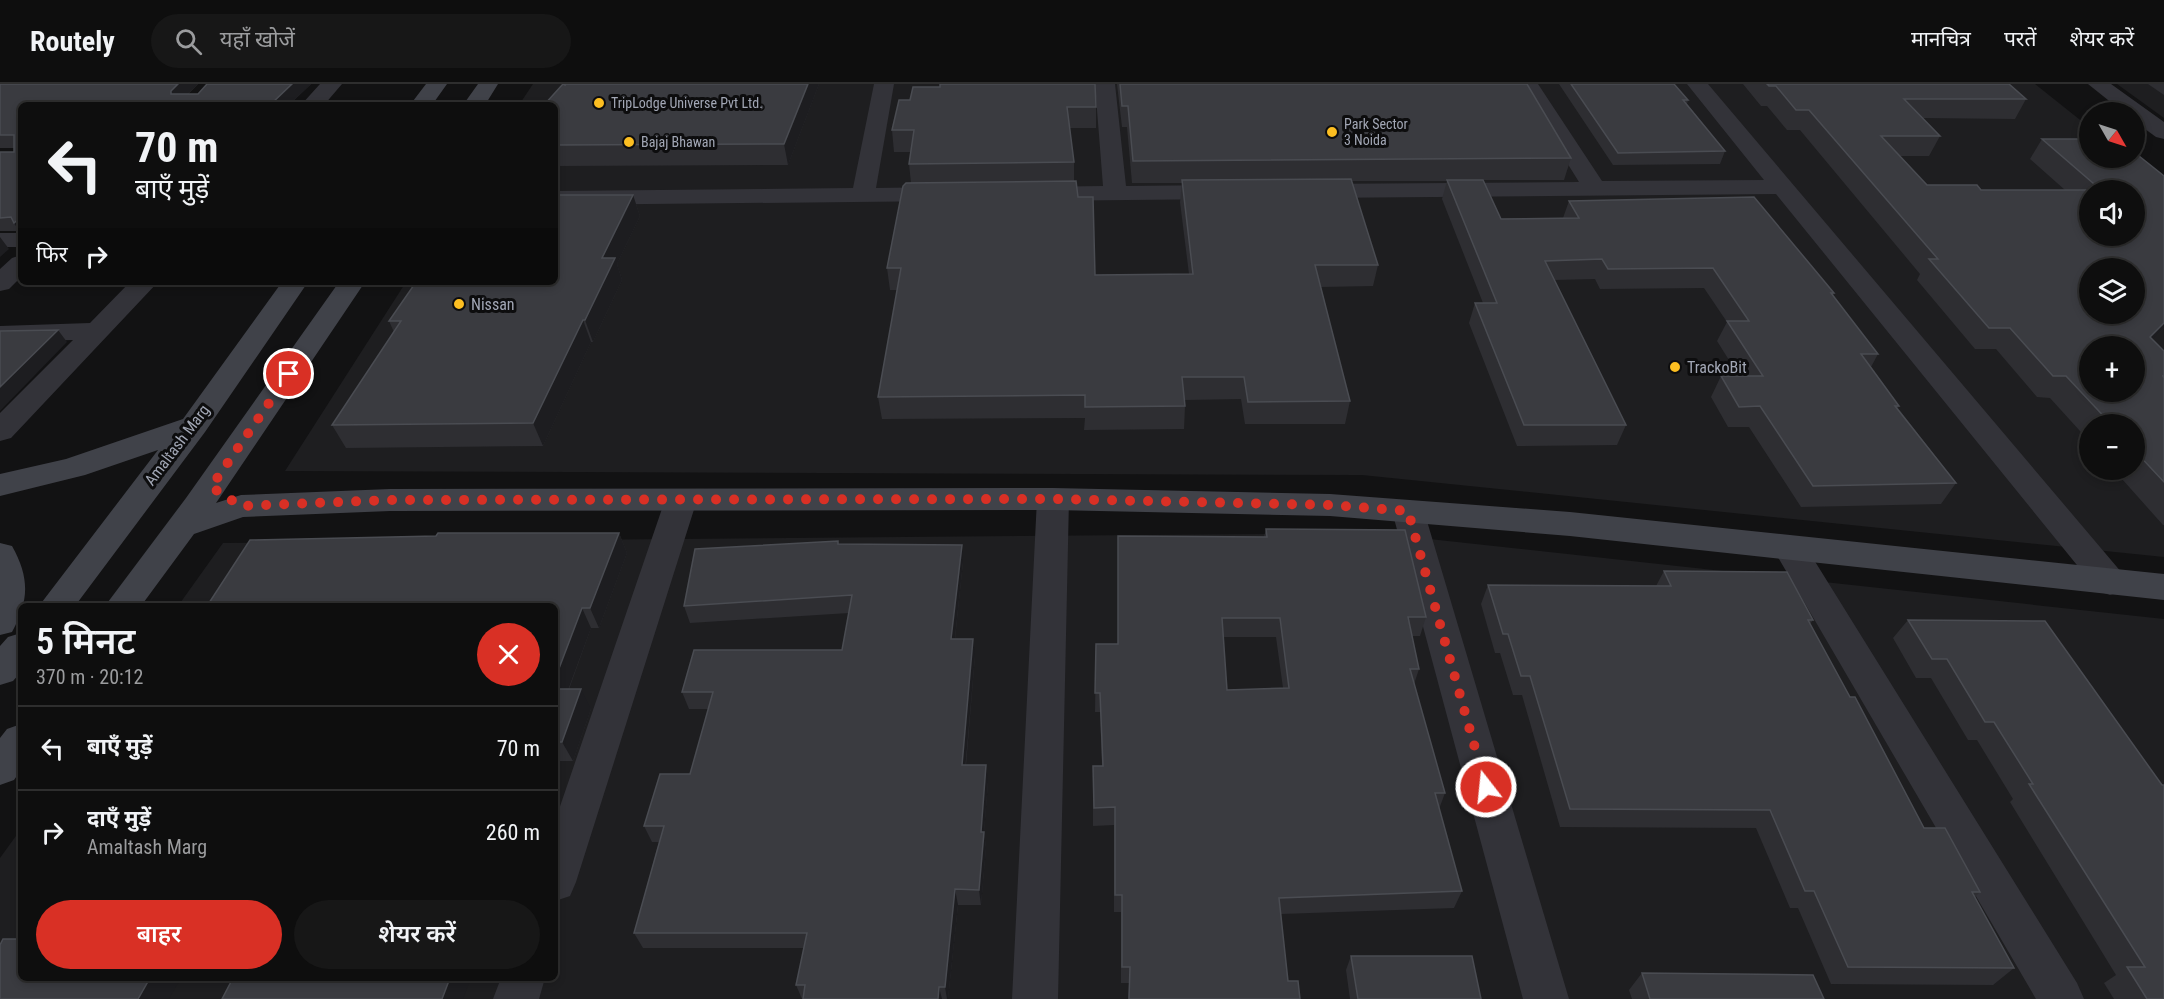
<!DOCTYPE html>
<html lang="hi">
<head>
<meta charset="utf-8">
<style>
	body { margin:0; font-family:"Roboto Condensed","Noto Sans Devanagari",sans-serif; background:#171717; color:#f1f3f6; height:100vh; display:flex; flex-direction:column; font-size:22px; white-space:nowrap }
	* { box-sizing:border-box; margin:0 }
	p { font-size:20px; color:#9b9c9e }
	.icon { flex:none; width:33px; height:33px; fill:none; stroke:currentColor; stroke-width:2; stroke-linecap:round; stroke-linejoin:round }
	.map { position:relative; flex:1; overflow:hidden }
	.side { position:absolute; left:18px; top:519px; width:540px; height:378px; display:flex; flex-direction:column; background:#0e0e0e; border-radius:9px; box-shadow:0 3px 9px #0003,0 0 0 2px #2e2e2e }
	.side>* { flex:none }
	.banner { position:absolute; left:18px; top:18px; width:540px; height:183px; border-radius:9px; box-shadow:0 3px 9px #0003,0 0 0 2px #2e2e2e; background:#0e0e0e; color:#f1f3f6; overflow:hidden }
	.needle { width:39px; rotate:129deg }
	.tools { position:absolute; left:2079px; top:18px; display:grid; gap:12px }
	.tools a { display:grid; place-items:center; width:66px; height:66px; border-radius:50%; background:#0e0e0e; box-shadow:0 3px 9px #0003,0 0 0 2px #2e2e2e; font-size:30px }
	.pin { position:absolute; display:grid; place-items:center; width:51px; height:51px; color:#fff; margin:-26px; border:3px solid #fff; border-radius:50%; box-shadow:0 2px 6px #0007 }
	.me { position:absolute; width:66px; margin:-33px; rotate:344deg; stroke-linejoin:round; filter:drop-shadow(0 0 4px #0008) }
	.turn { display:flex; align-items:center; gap:21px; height:126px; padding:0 18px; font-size:27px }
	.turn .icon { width:78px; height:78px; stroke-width:2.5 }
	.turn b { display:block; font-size:42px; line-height:51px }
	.then { display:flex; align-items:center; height:57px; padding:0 18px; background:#0003; gap:12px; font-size:22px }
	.round { display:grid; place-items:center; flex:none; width:63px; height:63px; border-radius:32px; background:#171717 }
	.headline { display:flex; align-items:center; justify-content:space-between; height:102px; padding:0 18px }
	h1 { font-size:36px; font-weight:600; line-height:45px }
	.primary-button { display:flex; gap:12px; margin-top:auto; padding:12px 18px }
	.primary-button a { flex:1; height:69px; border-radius:36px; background:#d93025; color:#fff; font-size:24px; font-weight:600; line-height:69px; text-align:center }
	.primary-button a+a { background:#171717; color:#f1f3f6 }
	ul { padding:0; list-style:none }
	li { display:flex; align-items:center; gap:18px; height:84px; padding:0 18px; border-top:2px solid #2e2e2e }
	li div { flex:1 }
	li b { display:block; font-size:22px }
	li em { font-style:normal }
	header { display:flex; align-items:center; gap:36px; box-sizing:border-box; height:84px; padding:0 30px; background:#0e0e0e; border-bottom:2px solid #2e2e2e }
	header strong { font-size:28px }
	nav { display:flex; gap:33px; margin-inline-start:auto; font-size:21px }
	.search { width:420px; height:54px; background:#171717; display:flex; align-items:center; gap:15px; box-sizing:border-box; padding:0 21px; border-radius:33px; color:#9b9c9e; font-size:22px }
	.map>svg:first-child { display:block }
	.built { fill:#1e1e20; fill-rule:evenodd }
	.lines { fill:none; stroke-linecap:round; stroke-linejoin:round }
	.street { fill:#333339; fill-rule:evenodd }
	.secondary { fill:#404249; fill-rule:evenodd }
	.wall { fill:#2e2e32; fill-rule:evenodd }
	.shaded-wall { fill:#1d1d20 }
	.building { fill:#3a3b40; stroke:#4a4c52; stroke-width:1.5; fill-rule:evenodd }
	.route { stroke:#d93025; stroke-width:10; stroke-dasharray:0 18 }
	.poi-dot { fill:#fcbe21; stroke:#0d0d0e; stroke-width:2 }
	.labels { text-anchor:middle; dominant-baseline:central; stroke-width:6; stroke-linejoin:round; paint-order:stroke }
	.far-poi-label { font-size:14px; fill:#a2a7b5; stroke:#0d0d0e; text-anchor:start }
	.poi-label { font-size:16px; fill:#a2a7b5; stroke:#0d0d0e; text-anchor:start }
	.street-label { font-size:16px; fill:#a2a7b5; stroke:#0d0d0e }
</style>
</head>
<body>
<header>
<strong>Routely</strong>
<div class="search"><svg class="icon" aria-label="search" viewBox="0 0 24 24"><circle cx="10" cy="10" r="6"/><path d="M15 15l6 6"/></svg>यहाँ खोजें</div>
<nav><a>मानचित्र</a><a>परतें</a><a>शेयर करें</a></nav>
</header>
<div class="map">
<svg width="2164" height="915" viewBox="0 0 2164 915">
	<rect width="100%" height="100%" fill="#121213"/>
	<path class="built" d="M533,0H2035L2089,43L2090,74L2164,101V473L1362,391L285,387L406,198H555V21H519ZM2090,106H2134V152H2090ZM2090,184H2134V230H2090ZM2090,262H2134V308H2090ZM2090,340H2134V386H2090Z
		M2117,0H2164V34Z
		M1374,449L2164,535V915H0V774L21,745V894H555V522H178L223,459Z"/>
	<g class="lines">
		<path class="street" d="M320,0H342L324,21H301Z
			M874,0H894L876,104L947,103L955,105L959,110L955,115L947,117L555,121V107L853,104Z
			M1095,0H1115L1126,102L1226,101L1234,103L1238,108L1234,113L1226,115L1032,117L1024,115L1020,110L1024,105L1032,103L1103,102Z
			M1518,0H1538L1602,97L1764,96L1687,0H1708L2122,489L2127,498L2122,507L2110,511L2098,507L1776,110L1311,114L1303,112L1299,107L1303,102L1311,100L1579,98Z
			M2088,0H2111L2164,38V55L2156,53L2134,37V28H2123Z
			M0,149H21V163H0Z
			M21,171V193L9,205L0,207V185L12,174Z
			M130,198H158L11,354L0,357V329L73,256L0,258V242L90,239Z
			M1053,404L1064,407L1069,415L1058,915H1012L1037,415L1042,407Z
			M681,405L692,408L697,416L576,798L570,812L555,817V737L665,416L670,408Z
			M1408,416L1419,419L1424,427L1569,915H1523L1392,427L1397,419Z
			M1789,451L1801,455L2077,899L2084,915H2036L1772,463L1777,455Z
			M501,894H545L539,915H493Z"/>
		<path class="secondary" d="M426,0H447L432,21H410Z
			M478,0H498L485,21H463Z
			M282,198H308L205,348L75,522H39L158,366L85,391L0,412V390L66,375L183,335Z
			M339,198H365L216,419L241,411L390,405L1053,404L1330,410L1570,428L2164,490V516L1570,452L1330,432L1053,426L390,427L243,433L194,450L141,522H105L186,414Z
			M0,459L12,462C30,494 29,517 12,548L0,551Z
			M21,549V588L13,597L0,601V562L8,553Z
			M21,640V686L14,696L0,701V654L7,645Z"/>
	</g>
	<path class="wall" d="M0,0H198L188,10H198L207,0H311L289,21H21V150L19,147H0V68H14V64H0Z
		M565,0H819L788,81L559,82L555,99V21Z
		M1117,0H1527L1571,74L1564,96H1483L1501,135L1563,134L1569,117L1834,209L1833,212L1878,270L1871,283L1899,322L1898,324L1956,399L1941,420L1801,423L1749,343H1728L1711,313L1721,292H1739L1717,257L1727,238L1704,204L1600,205L1595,195L1554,196L1626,341L1617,361L1517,362L1469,239L1475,219H1483L1442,115L1447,97H1351L1378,181L1373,202L1321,203L1350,317L1345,340H1245L1241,315L1185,316V322L1184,345L1084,346L1085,334L882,335L878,313L897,206H890L887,184L911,99L909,80L911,68H894L892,46L899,16L1096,23V44H1070L1074,78V97L1095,191L1189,190L1180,118L1182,99H1132L1127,43H1122Z
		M1559,0H1674L1688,16L1687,20L1725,67L1720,80L1613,81Z
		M1743,0H2009L2026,15L2015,35L1923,34L1940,52L1929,72H1900L1927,101L1981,106H2065L2030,75L2042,55L2164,92V244L2152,255L2164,267V441H2163L2114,386H2134V340H2090V358L2050,314L2037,313L1996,265H1975L1917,196L1920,190L1800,46H1787L1767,22H1761Z
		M2148,0H2164V11Z
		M633,111L640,132L617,180L622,196L593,258H591L543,362L346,364L332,341L394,248L389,237Z
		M1266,445L1426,533L1420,552H1412L1419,585L1414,600L1445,709L1439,725L1462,807L1454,824L1281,830L1288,897L1300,915H1128L1129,899H1121V828H1114V741L1093,742V682H1102L1100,628H1095L1096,560H1118V452L1264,453ZM1223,553H1276L1283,604L1227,606Z
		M619,449L627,469L599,544H591L569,605L591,625L573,677H555V522Z
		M839,460L963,478L955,555L975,572L966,681L988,698L984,748L986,764L981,821H958L948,915H802L796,901L804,864H643L634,849L659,758H652L644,742L690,690L708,625H689L682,608L842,566L849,529L690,539L684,522Z
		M1664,487L1813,536L1810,540L1850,613L1924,744L1980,808L1975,813L2014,884L1993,901L1831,900L1798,824H1790L1756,744L1560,743L1522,611H1513L1500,569H1495L1481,520L1488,501L1656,502Z
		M1908,536L2045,537L2164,915H2114L2104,899L2116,891L2010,718L2013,715L1977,656H1968L1931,594H1916L1893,554Z
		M1351,872L1481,915H1350L1346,886Z
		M1642,889L1824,915H1632L1629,906Z"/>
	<path class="shaded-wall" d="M178,0H198L178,19L171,10V7Z
		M292,0H311L289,21H270Z
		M808,0H819L788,81L784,60Z
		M555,70L559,82L555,99Z
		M633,111L640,132L617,180L622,196L593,258L585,236L602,174Z
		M21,133V150L14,139Z
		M0,153L9,165L0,173Z
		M583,236L591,258L543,362L533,339Z
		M2164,239V244L2134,273L2150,253Z
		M58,246L67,258L0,327V303Z
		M619,449L627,469L599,544L590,524Z
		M962,461L963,478L953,572L951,555Z
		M582,524L591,544L561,625L555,613V595Z
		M973,555L975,572L964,698L962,681Z
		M581,605L591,625L573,677L562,658Z
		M986,681L988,698L984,748L986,764L981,821L979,806L981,748Z
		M955,805L958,821L948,915H947L945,903Z
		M150,894H181L169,915H138Z
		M450,894H471L463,915H442Z
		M939,903L942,915H938Z"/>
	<path class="building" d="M0,0H178L171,7V10H198L207,0H292L270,21H21V133L14,139L11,133L0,134V68H14V51H0Z
		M563,0L565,1V0H808L784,60L555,61V21H544Z
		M940,0H1095L1096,23H1067L1074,78L909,80L914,46H892L899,16H910L913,3H940Z
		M1120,0H1527L1571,74L1133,77L1128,22H1122Z
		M1571,0H1674L1688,16H1683L1725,67L1618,69Z
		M1767,0H2009L2026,15H1904L1940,52H1881L1927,101H1977L1981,106H2101L2042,55H2090V74H2134V68L2164,92V239L2150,253L2164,267V292H2163L2164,294V398L2134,366V340H2111L2066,292H2053L2010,244H1989L1929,175H1938L1809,26H1796L1776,2H1769ZM2090,106H2134V152H2090ZM2090,184H2134V230H2090ZM2090,262H2134V308H2090Z
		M1351,95L1378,181H1315L1350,317L1248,318L1244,293H1182L1185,322L1085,323V311L878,313L901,184H887L903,102L906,99L1076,97L1078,113H1093L1095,191L1193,190L1182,96Z
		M1447,96H1483L1501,135L1579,134L1569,117L1754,113L1834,209H1831L1878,270H1861L1899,322H1895L1956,399L1813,402L1760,322L1739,323L1721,292H1763L1727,237H1749L1713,184L1608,185L1602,175L1545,177L1626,341H1524L1475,219H1497Z
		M555,111H633L602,174H615L585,236H583L533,339L332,341L401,237H389L416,198H555Z
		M58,246L0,303V247Z
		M1266,445L1405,446L1426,533H1408L1419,585H1410L1445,709H1435L1462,807L1279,814L1288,897H1298L1300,915H1129L1130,883H1122V811H1115V723L1094,724L1093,682H1103L1100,609H1095L1096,560H1118V452L1267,453ZM1222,534H1280L1289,604L1227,606Z
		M438,449H619L590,524H582L555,595V522H207L250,456L436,452Z
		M838,457V460L962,461L951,555H973L962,681H986L981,748H984L979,806L955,805L945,903H939L938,915H803L805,901H796L807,849H634L664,742H644L660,690H690L713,608H682L694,566H842L852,511L684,522L695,465Z
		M1664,487L1787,488L1813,536H1808L1850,613H1855L1924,744H1945L1980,808H1972L2014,884L1848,883L1814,807H1805L1770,726L1570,725L1530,592H1521L1508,550H1503L1488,501L1671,502Z
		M1908,536L2045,537L2162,701H2164V915H2147L2127,883H2145L2029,700H2033L1994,638H1985L1947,575H1932Z
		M555,605H581L562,658H555Z
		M3,855H21V894H150L138,915H0V861Z
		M1351,872H1472L1481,915H1358Z
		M1642,889L1813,891L1824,915H1650Z
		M233,894H450L442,915H222Z"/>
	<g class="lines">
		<path class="route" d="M289,290L211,403L241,422L390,416L1053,415L1330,421L1408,427L1486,703"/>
	</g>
	<g class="poi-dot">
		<circle cx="599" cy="19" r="6"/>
		<circle cx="1332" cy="48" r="6"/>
		<circle cx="629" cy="58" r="6"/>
		<circle cx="459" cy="220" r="6"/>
		<circle cx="1675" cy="283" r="6"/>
	</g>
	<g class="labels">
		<g class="far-poi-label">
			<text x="611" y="19">TripLodge Universe Pvt Ltd.</text>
			<text x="1344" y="40">Park Sector<tspan x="1344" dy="16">3 Noida</tspan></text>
			<text x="641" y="58">Bajaj Bhawan</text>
		</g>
		<g class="poi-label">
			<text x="471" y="220">Nissan</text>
			<text x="1687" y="283">TrackoBit</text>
		</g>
		<g class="street-label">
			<text transform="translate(177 361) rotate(-53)">Amaltash Marg</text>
		</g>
	</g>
</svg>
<div class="tools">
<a><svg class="needle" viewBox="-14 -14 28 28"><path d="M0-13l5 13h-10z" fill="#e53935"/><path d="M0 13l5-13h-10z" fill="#9b9c9e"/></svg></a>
<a><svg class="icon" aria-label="sound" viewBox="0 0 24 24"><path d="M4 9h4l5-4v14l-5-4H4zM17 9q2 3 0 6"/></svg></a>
<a><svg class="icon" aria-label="layers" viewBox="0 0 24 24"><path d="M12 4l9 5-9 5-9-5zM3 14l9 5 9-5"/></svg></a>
<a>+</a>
<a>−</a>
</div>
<div class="pin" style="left:289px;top:290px;background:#d93025"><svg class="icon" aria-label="arrive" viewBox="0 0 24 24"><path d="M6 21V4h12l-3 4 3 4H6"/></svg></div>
<svg class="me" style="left:1486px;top:703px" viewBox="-20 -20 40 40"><circle r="17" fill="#d93025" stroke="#fff" stroke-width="3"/><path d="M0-11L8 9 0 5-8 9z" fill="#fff"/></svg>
<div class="banner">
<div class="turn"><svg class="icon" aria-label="left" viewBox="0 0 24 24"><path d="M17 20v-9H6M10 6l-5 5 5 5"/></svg><div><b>70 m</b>बाएँ मुड़ें</div></div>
<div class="then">फिर<svg class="icon" aria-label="right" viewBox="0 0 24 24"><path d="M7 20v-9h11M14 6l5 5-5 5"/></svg></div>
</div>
<section class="side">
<div class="headline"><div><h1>5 मिनट</h1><p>370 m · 20:12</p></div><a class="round" style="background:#d93025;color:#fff"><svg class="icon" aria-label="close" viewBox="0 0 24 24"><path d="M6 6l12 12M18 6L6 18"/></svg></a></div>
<ul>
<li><svg class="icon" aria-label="left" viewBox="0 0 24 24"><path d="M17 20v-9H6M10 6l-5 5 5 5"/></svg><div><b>बाएँ मुड़ें</b></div><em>70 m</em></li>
<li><svg class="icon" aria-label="right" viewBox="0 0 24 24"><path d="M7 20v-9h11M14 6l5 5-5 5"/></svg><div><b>दाएँ मुड़ें</b><p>Amaltash Marg</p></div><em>260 m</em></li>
</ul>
<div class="primary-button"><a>बाहर</a><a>शेयर करें</a></div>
</section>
</div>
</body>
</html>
